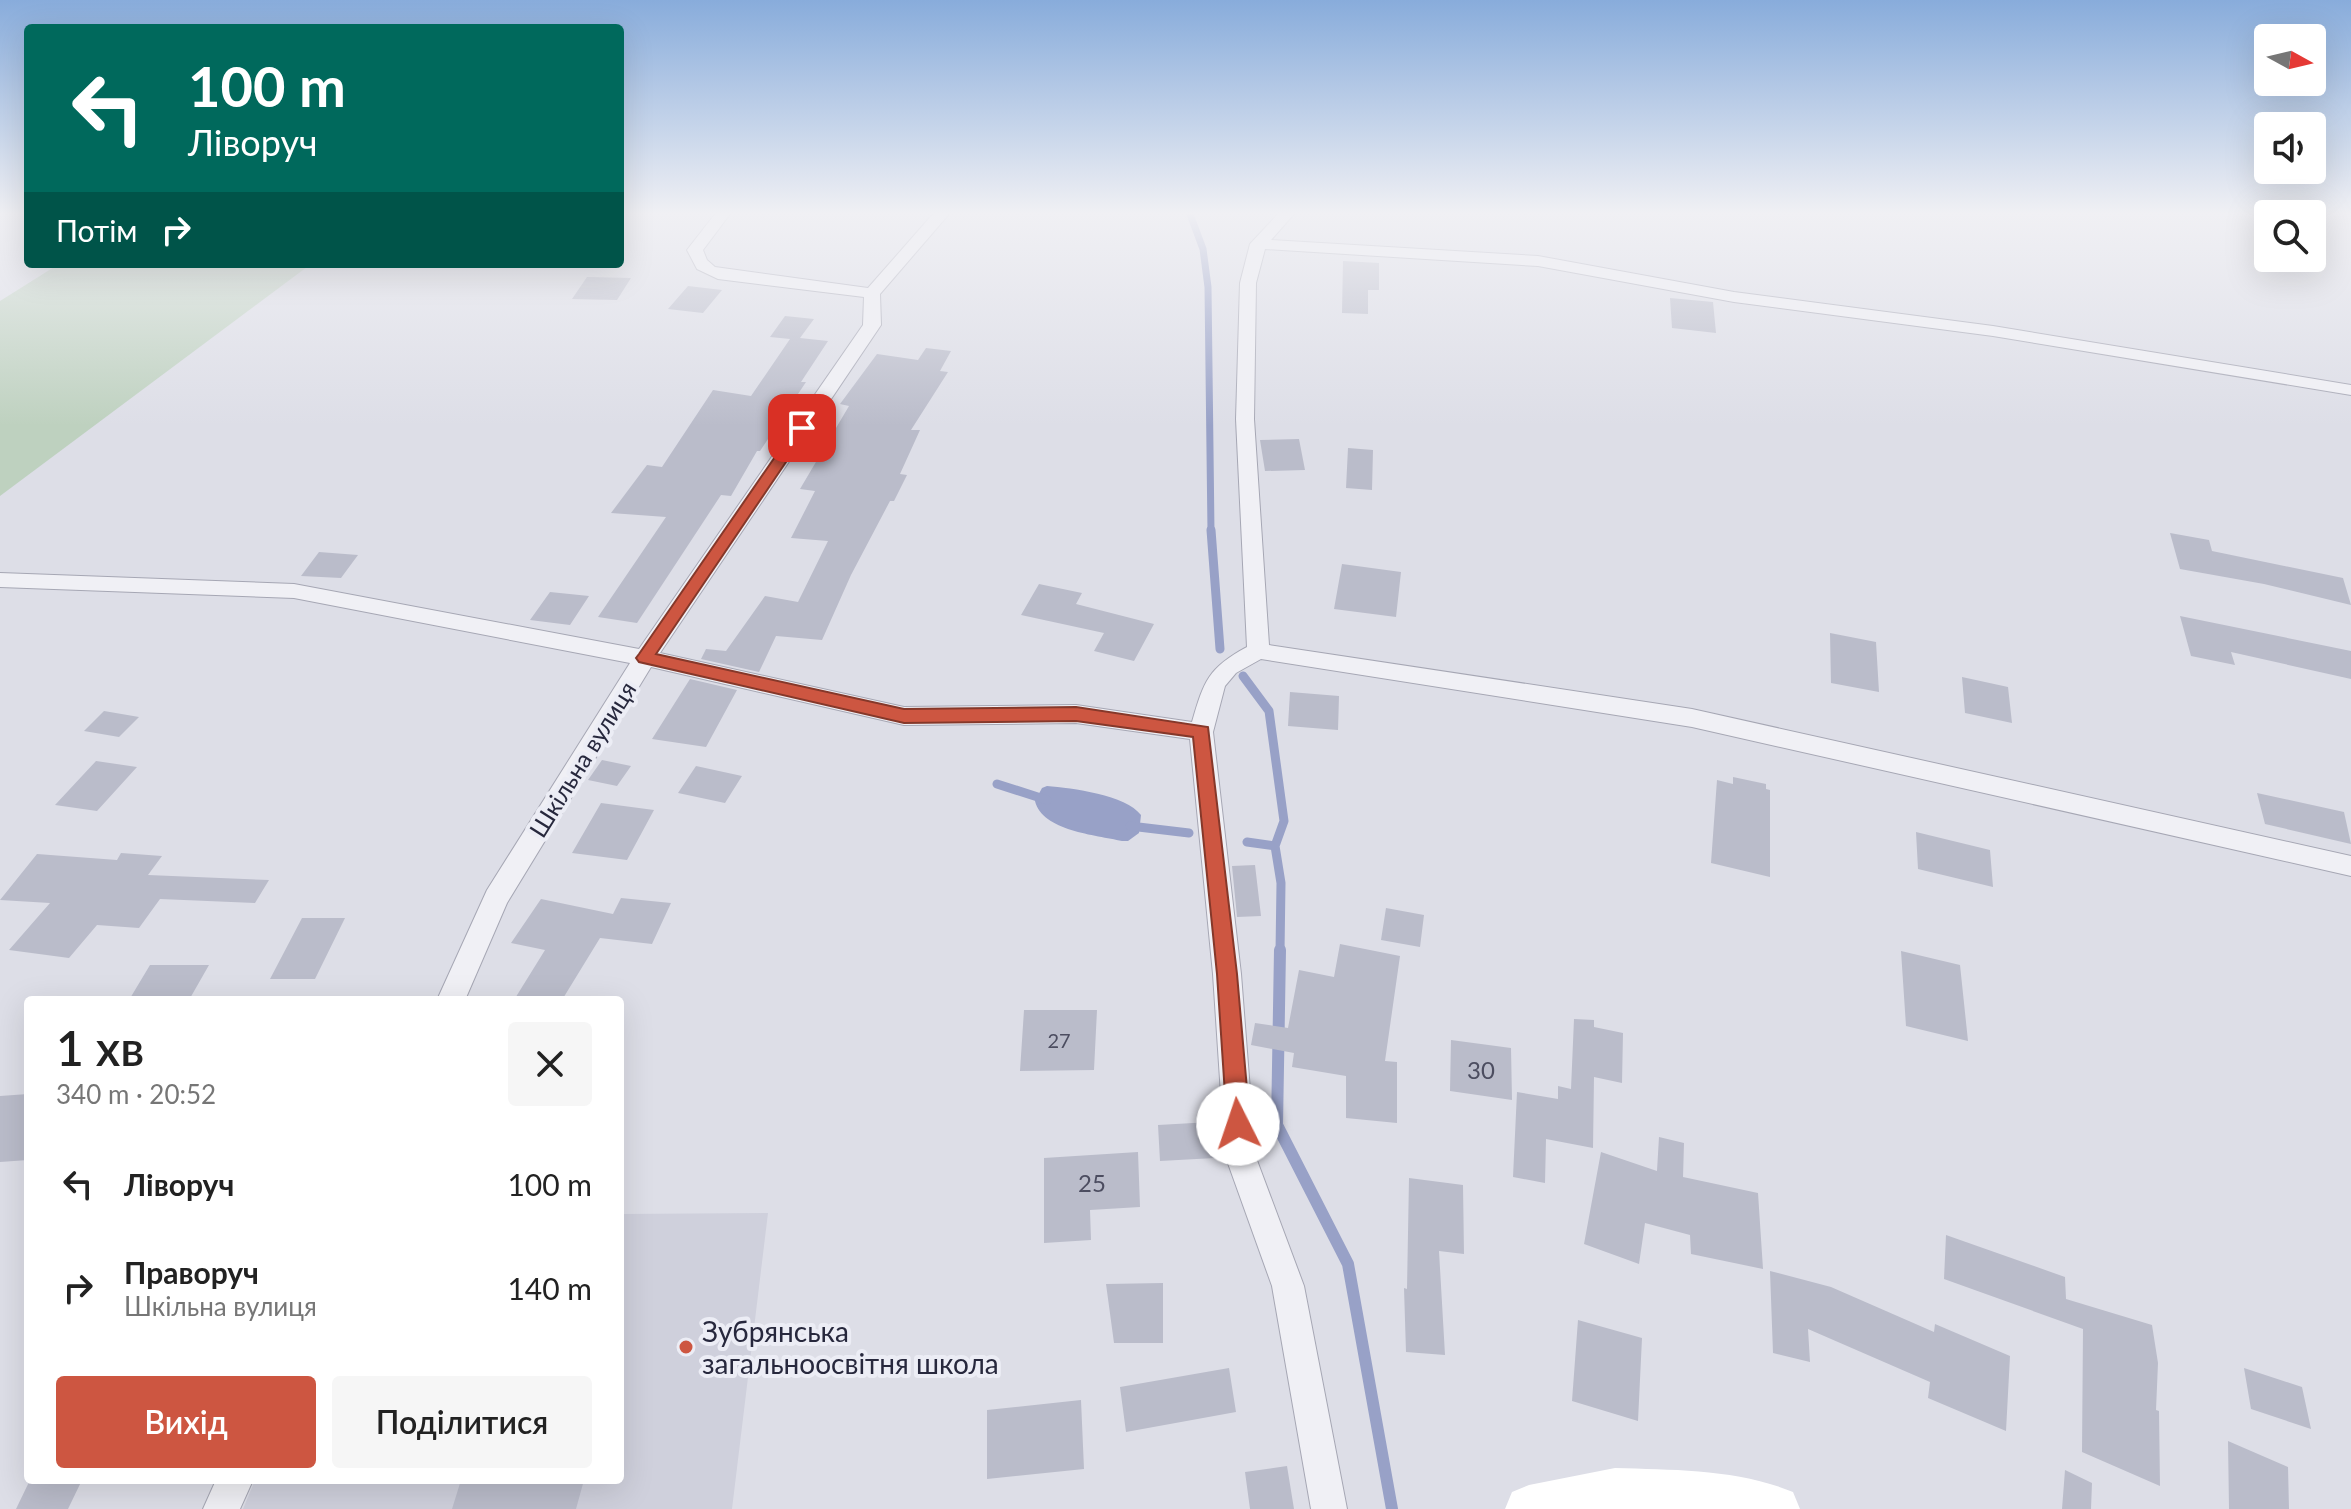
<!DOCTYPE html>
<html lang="uk">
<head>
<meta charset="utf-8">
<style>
	body { margin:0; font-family:Lato,sans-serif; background:#f6f6f6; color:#222; height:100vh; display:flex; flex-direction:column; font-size:30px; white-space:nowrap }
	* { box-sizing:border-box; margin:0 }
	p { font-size:26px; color:#767676 }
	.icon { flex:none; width:44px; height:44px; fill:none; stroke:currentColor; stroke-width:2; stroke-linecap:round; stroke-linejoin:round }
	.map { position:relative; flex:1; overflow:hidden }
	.side { position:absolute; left:24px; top:996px; width:600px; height:488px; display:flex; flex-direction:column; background:#fff; border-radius:8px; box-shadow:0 8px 32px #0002 }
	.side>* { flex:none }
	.banner { position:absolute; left:24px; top:24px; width:600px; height:244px; border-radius:8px; box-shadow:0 8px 32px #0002; background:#00695c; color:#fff; overflow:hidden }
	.needle { width:52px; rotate:98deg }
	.fabs { position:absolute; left:2254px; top:24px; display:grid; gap:16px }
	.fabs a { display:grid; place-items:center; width:72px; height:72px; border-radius:8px; background:#fff; box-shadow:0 8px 32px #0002; font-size:40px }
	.pin { position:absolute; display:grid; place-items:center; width:68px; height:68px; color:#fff; margin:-34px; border-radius:16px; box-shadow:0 4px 12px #0006 }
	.me { position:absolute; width:88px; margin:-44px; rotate:356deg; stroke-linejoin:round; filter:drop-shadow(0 0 6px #0008) }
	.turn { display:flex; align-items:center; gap:28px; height:168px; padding:0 32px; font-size:36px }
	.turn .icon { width:104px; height:104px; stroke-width:2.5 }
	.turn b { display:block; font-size:56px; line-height:68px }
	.then { display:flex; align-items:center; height:76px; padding:0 32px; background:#0003; gap:16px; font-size:30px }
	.round { display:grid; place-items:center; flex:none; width:84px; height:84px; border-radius:8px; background:#f6f6f6 }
	.head { display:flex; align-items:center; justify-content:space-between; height:136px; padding:0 32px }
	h1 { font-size:48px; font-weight:600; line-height:60px }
	.button { display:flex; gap:16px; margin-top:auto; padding:16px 32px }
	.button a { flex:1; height:92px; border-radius:8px; background:#cd5641; color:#fff; font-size:32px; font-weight:600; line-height:92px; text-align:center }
	.button a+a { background:#f6f6f6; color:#222 }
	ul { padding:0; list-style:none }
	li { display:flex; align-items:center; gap:24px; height:104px; padding:0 32px }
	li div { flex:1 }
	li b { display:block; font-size:30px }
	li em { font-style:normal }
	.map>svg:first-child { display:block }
	.built { fill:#cfd0dc }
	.green { fill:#bed1bf }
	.water { fill:#98a1c7 }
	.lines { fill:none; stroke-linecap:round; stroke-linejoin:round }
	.stream-far2 { stroke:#98a1c7; stroke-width:7 }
	.stream-far1 { stroke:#98a1c7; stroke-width:9 }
	.stream { stroke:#98a1c7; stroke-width:12 }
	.building { fill:#babcca }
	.minor-casing { stroke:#a6a7b4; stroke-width:2 }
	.minor { fill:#f0f0f5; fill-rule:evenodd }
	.secondary { fill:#fff; fill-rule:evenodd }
	.route { fill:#cd5641; stroke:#85382a; stroke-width:2 }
	.poi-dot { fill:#cd5641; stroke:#ecedf5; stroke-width:3 }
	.labels { text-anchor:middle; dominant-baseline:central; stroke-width:8; stroke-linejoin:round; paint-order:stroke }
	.number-label { font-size:20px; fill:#4c4d60 }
	.street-label { font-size:24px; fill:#27283d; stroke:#ecedf5 }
	.near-number-label { font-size:24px; fill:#4c4d60 }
	.near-poi-label { font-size:28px; fill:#27283d; stroke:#ecedf5; text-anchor:start }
</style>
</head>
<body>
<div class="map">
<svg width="2351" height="1509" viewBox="0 0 2351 1509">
	<rect width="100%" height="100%" fill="#dddee7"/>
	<path class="built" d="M768,1213L732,1509H243L255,1480H620V1214Z"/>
	<path class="green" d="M59,264H311L0,496V301Z"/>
	<path class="water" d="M1047,786C1072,788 1126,795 1141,815L1139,833L1128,841H1122C1096,835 1042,831 1035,801L1042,788Z"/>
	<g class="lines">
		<path class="stream-far2" d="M1190,214L1203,249L1208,287L1211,532"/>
		<path class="stream-far1" d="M1211,530L1220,649
			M1243,676L1269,711L1284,821L1275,846L1281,883L1280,952
			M997,784L1047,800
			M1130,826L1189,833
			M1247,842L1275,846"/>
		<path class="stream" d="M1280,950L1277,1125L1348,1264L1392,1509"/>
	</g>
	<path class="building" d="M1343,261L1379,263V290H1368V314L1342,313Z
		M587,277L631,278L617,300L572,299Z
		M688,286L722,290L703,313L668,309Z
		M1670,298L1713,302L1716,333L1672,328Z
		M785,316L814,319L800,338L828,341L801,382H806L760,451H757L731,496L721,495L637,623L598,617L666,517L611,513L647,465L662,467L713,390L751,396L790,339L770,337Z
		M926,348L951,351L940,371L948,372L911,430H920L900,474L907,475L894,501H890L851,575L822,640L776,636L759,672L701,659L706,649L726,651L765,596L798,602L828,541L791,538L815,491L800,489L849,406L840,404L877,354L918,360Z
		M1299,439L1305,470L1265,471L1260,440Z
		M1348,448L1373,450L1372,490L1346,488Z
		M2170,533L2209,540L2212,551L2343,578L2351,605L2264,584L2180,569Z
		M319,552L358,555L341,578L301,576Z
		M1342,564L1401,572L1396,617L1334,609Z
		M1039,584L1082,593L1076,604L1154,624L1134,661L1094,651L1104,633L1021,615Z
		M550,592L589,596L570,625L530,620Z
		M2180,616L2351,651V679L2231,652L2235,665L2191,656Z
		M1830,633L1876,642L1879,692L1831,683Z
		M1962,677L2008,687L2012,723L1965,713Z
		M690,679L737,690L706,747L652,739Z
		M1290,692L1339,696L1338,730L1288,726Z
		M104,711L139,717L119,737L84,731Z
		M602,760L631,766L617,786L588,780Z
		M96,761L137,767L97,811L55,805Z
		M696,766L742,776L725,803L678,793Z
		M1733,777L1766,784V789L1770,790V877L1711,863L1717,780L1733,784Z
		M2257,793L2344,812L2351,844L2265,824Z
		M601,803L654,810L627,860L572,853Z
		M1916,832L1990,850L1993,887L1918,869Z
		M121,853L162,856L148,875L269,880L255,903L160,899L139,928L97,925L69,958L9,950L50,903L0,900L37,854L117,860Z
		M1255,865L1261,916L1237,917L1232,866Z
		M621,898L671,903L652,944L600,938L562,1000H514L545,950L511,943L541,899L613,914Z
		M1386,908L1424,915L1420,947L1381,940Z
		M302,918H345L315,979H270Z
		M1340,944L1400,956L1385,1061L1397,1062V1123L1346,1118V1076L1292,1067L1294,1053L1251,1045L1255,1023L1288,1028L1299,970L1334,977Z
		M1901,951L1960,965L1968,1041L1906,1026Z
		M150,965H209L189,1000H129Z
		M1024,1010H1097L1094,1070L1020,1071Z
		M1574,1019L1594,1020V1027L1623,1033L1622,1083L1594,1077L1593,1148L1546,1139L1545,1183L1513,1177L1517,1092L1558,1099V1086L1571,1089Z
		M1451,1040L1511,1048L1512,1100L1450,1091Z
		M28,1094V1160L0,1162V1096Z
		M1211,1122L1215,1158L1160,1161L1158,1125Z
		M1659,1137L1684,1143L1683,1177L1758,1193L1763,1269L1691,1254L1690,1235L1645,1223L1639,1264L1584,1244L1601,1152L1657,1171Z
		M1138,1152L1140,1207L1090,1210L1091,1240L1044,1243V1158Z
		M1409,1178L1463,1185L1464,1254L1439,1251L1445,1355L1406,1352L1404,1288L1407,1289Z
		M1946,1235L2065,1277L2066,1299L2152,1325L2158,1363L2156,1410L2159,1411L2160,1486L2082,1452L2083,1329L1944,1279Z
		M1770,1271L1831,1287L1934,1332L1935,1324L2010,1356L2006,1431L1928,1398L1930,1382L1808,1329L1810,1362L1773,1353Z
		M1163,1283V1343H1114L1106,1284Z
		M1578,1320L1642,1338L1638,1421L1572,1401Z
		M1229,1368L1236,1412L1126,1432L1120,1387Z
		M2244,1368L2302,1387L2311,1429L2251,1409Z
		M1081,1400L1084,1469L987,1479V1410Z
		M2228,1441L2288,1467L2289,1509H2229Z
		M1287,1466L1294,1509H1250L1245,1472Z
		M2065,1470L2092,1483L2091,1509H2062Z
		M30,1480H82L68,1509H16Z
		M461,1480H584L576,1509H452Z"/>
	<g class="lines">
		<g class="minor-casing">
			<path id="minor" d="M715,214H730L703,250L707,260L715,267L868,288L933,214H949L880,294L881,325L660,653L904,707L1076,705L1192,722C1204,681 1208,668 1247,647L1236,419L1240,283L1250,244L1278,214H1294L1271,240L1538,256L1734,292L1993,326L2351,385V395L1993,336L1734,302L1538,266L1265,249L1256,283L1254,419L1269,645L1692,709L2351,856V876L1692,727L1261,659L1236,673L1225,686L1213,732L1241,974L1255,1155L1304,1286L1347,1509H1311L1272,1286L1225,1155L1213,974L1190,739L1076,723L904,725L651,667L507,903L465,1000H437L487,890L630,663L294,598L0,587V573L294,584L639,649L863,325L864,297L718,279L697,269L687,250Z
				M216,1480H253L240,1509H203Z"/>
		</g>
		<use href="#minor" class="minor"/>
		<path class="secondary" d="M1615,1468C1675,1470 1737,1469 1793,1492L1800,1509H1505L1512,1492L1529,1485Z"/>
	</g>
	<linearGradient id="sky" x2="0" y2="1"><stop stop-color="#88acdb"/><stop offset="0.5" stop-color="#f0f0f4"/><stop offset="1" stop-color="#f0f0f4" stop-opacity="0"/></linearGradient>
	<rect width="2351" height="426" fill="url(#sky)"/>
	<path class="route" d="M802,423L809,428L656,654L904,709L1076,707L1208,727L1237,974L1250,1124L1246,1132L1238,1135L1230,1132L1227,1124L1217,974L1193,737L1076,721L904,723L639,662L636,658L639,654L797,425Z"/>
	<circle class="poi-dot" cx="686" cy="1347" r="8"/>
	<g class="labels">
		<g class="number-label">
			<text x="1059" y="1040">27</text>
		</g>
		<g class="street-label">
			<text transform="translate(582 759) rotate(-58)">Шкільна вулиця</text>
		</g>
		<g class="near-number-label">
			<text x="1481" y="1069">30</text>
			<text x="1092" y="1182">25</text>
		</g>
		<g class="near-poi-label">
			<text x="702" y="1331">Зубрянська<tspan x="702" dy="32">загальноосвітня школа</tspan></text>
		</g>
	</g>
</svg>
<div class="fabs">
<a><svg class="needle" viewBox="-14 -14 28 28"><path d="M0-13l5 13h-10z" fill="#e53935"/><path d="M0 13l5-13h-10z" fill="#767676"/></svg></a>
<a><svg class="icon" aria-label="sound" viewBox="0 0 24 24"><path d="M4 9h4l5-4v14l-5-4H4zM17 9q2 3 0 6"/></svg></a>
<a><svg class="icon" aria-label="search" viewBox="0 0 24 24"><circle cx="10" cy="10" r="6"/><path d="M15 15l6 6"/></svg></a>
</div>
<div class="pin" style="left:802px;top:428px;background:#d93025"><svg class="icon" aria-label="arrive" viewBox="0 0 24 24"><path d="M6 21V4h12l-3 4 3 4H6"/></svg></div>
<svg class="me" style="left:1238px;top:1124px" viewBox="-20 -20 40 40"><circle r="19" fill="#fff"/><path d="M0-13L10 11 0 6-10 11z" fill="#cd5641"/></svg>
<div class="banner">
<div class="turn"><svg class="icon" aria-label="left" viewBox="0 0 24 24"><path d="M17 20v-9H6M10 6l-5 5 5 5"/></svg><div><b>100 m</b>Ліворуч</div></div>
<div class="then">Потім<svg class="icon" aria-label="right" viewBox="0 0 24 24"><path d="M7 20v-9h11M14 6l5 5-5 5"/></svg></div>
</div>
<section class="side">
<div class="head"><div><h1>1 хв</h1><p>340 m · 20:52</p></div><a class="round"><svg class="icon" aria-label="close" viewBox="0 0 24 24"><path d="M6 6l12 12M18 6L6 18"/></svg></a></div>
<ul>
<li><svg class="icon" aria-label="left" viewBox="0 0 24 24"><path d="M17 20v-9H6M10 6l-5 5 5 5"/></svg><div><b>Ліворуч</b></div><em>100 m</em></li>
<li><svg class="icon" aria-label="right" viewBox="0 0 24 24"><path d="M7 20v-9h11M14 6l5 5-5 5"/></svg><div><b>Праворуч</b><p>Шкільна вулиця</p></div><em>140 m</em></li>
</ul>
<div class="button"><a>Вихід</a><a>Поділитися</a></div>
</section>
</div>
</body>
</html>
